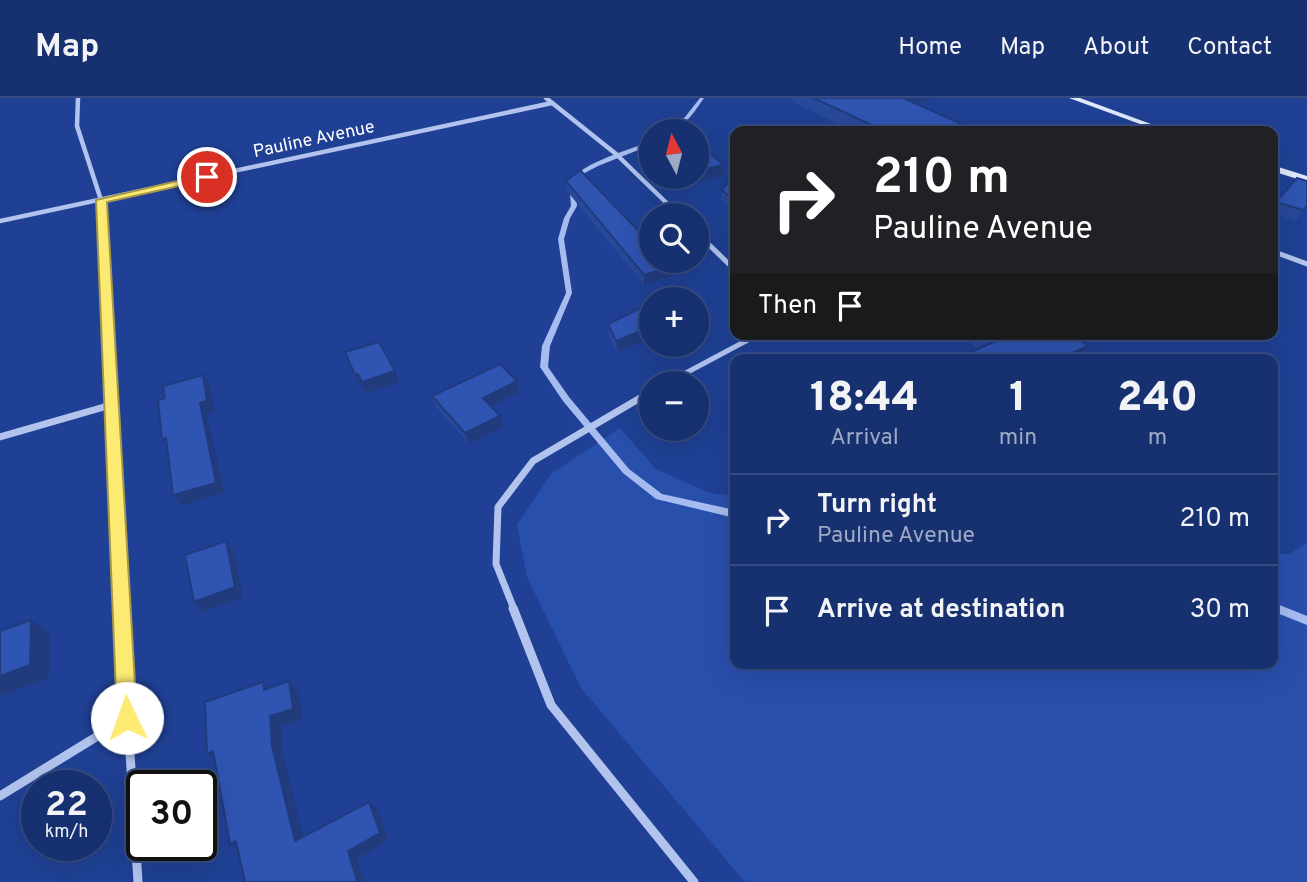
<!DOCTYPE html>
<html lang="en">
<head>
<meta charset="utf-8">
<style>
	body { margin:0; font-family:Overpass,sans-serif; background:#203874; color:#f1f3f6; height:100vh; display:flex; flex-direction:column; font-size:26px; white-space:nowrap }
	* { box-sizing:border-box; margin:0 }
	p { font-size:23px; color:#9ea9c3 }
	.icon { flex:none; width:38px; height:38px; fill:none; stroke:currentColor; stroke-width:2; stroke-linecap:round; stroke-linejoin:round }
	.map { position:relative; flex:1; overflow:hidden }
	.side { position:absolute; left:730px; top:256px; width:548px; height:315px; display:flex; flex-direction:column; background:#17306f; border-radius:14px; box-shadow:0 7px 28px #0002,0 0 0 2px #364b82 }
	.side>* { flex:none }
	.guide { position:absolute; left:730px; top:28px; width:548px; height:214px; border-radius:14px; box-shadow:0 7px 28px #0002,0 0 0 2px #364b82; background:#202124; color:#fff; overflow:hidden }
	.needle { width:46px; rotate:353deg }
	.controls { position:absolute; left:639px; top:21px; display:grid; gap:14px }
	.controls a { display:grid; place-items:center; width:70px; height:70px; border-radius:50%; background:#17306f; box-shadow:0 7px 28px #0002,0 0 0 2px #364b82; font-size:35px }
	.speed { position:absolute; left:21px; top:672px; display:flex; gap:14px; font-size:35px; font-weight:700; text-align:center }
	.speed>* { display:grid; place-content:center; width:91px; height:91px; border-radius:50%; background:#17306f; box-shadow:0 7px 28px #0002,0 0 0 2px #364b82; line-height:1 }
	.speed small { font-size:18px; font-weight:400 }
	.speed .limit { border:4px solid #111; border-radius:10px; background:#fff; color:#111 }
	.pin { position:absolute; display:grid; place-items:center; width:60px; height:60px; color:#fff; margin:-30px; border:4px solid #fff; border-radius:50%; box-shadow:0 2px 7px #0007 }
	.me { position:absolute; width:77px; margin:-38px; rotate:357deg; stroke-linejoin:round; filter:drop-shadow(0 0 5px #0008) }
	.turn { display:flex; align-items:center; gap:24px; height:147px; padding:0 28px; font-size:32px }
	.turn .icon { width:91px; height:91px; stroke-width:2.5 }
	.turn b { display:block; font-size:49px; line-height:60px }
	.then { display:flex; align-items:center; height:66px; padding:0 28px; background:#0003; gap:14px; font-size:26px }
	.eta { display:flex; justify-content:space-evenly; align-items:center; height:119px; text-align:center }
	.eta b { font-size:42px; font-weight:800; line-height:49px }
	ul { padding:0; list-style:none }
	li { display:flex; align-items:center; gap:21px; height:91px; padding:0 28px; border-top:2px solid #364b82 }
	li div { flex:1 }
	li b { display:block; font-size:26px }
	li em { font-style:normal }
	header { display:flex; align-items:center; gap:42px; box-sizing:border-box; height:98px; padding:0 35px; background:#17306f; border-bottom:2px solid #364b82 }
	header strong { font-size:33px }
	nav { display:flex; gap:38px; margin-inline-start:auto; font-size:24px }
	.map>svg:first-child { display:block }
	.green { fill:#294fad }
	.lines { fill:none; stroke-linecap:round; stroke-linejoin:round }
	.stream { fill:#a6bcf0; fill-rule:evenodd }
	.street-far3 { stroke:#b2c4ee; stroke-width:4.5 }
	.street-far2 { stroke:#b2c4ee; stroke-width:5 }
	.street-far1 { stroke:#b2c4ee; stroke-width:7 }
	.street { stroke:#b2c4ee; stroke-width:9 }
	.secondary { fill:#dfe7fa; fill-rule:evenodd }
	.wall { fill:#284899 }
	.shaded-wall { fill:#213b7d }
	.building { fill:#2f54b2; stroke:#213b7d; stroke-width:2 }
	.route { fill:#fcea73; stroke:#a4984b; stroke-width:2 }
	.labels { text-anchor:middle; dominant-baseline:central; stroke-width:7; stroke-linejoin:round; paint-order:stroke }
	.far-street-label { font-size:18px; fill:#fff; stroke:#1f4094 }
</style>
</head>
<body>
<header>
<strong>Map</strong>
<nav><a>Home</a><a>Map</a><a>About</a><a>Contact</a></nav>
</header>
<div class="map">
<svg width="1307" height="784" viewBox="0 0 1307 784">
	<rect width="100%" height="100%" fill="#1f4094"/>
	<path class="green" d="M620,330L656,371L709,395L735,398V565H1272V456H1289L1307,445V784H745L581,590L527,479L517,427L551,376Z"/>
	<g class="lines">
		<path class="stream" d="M700,0H704C695,13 684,31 667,33L685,19Z
			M651,43V47L598,68L579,78L575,83L577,108L570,120L564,141L572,195L550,248L548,269L569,299L629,371L662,396L735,412V420L656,401L623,375L563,303L540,269L542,248L566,195L558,141L564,120L571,108L569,83C587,63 626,53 651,43Z
			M1272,504L1307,518V527L1272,513Z"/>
		<path class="street-far3" d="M78,0L77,28L101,102L102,131
			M546,0L616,56L679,117
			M0,123L552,5"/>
		<path class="street-far2" d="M102,129L111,298
			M696,134L735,172
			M1272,153L1307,166
			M667,285L759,236
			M644,298L651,294"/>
		<path class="street-far1" d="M111,296L122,511
			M0,339L111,307
			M514,511L496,466L498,409L533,363L647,296"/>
		<path class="street" d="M121,510L138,784
			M513,510L551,607L694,784
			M0,698L127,620"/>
		<path class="secondary" d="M1069,0H1080L1170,33H1159Z
			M1272,67L1307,78V84L1272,73Z"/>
	</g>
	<path class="wall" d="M791,0H934L917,7L978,33H852L791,3Z
		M735,76V114L721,102L722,92Z
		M566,83L672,178L644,187L567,93Z
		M1307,83V109L1295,123L1272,115V110L1276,104Z
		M651,201V240L617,254L609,237L608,226L642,210V206Z
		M959,236H1071L1088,248L1080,261H962L964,257L978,251Z
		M517,283L519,294L491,308L500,318L503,329L469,346L436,309L432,298Z"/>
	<path class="shaded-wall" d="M902,0H934L899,14Z
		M724,67L723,77L696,84V73Z
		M673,168L672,178L644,187V177Z
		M707,208V219L696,225V214Z
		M651,229V240L617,254L616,243Z
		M1088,248L1080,261H1059Z
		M395,273L399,284L366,295L362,284Z
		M358,276L362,287L360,288L355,277Z
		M203,277L210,287L214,314L207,316L224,395L182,408L173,397L200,305Z
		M517,283L519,294L486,311L483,300Z
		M500,318L503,329L469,346L465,335Z
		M226,443L234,453L243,499L203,514L194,504Z
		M31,522L49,535V580L0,598V578Z
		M289,583L299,594L302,621L281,629L283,657L306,751L295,743L272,648L270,618Z
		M263,584L273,595L264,592Z
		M213,653L220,665L207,656Z
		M369,704L378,712L388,742L357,761L365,784H355L348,753Z
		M236,743L243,754L230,746Z"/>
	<path class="building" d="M814,0H903L978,33H910L901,29L891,33H884Z
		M701,48L724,67L696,73V50Z
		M580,72L651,146V163H668L673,168L644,177L566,83Z
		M735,76V103L722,92Z
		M1297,80L1307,83V108L1303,112L1276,104Z
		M678,188L707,208L696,214V201H651Z
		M651,201V229L616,243L608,226L645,208L642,206Z
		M986,236H1071L1088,248L1059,261H968L964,257L996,243Z
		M379,244L395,273L362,284L358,276L355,277L345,254Z
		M500,266L517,283L483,300L500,318L465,335L432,298Z
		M203,277L207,303L200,305L216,385L173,397L166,340L162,341L158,302L165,300L163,288Z
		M226,443L235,489L194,504L185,457Z
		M31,522L30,567L0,578V533Z
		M289,583L293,611L270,618L272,648L295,743L369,704L380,735L348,753L357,783L355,784H245L236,743L230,746L213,653L207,656L205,604L263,584L264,592Z"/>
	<path class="route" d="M207,76L212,79L211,81L107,104L137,620L134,627L127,630L120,627L117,620L96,102Z"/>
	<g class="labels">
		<g class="far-street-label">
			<text transform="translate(314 42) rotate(-12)">Pauline Avenue</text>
		</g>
	</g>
</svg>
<div class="controls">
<a><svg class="needle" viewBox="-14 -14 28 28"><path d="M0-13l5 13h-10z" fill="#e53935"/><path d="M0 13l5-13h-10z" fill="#9ea9c3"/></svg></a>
<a><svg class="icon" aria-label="search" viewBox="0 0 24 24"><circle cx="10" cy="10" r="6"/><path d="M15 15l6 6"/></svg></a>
<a>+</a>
<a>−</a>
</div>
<div class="speed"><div>22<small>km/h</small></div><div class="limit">30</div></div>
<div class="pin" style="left:207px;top:79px;background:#d93025"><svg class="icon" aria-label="arrive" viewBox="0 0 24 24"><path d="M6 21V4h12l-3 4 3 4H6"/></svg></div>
<svg class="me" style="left:127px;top:620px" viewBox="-20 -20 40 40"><circle r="19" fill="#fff"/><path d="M0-13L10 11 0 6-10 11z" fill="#fcea73"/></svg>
<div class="guide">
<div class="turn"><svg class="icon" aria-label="right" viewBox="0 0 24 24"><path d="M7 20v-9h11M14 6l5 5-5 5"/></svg><div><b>210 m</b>Pauline Avenue</div></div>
<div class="then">Then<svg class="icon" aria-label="arrive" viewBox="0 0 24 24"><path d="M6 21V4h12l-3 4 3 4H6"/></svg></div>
</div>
<section class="side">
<div class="eta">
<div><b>18:44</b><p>Arrival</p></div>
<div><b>1</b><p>min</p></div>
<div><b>240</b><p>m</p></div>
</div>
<ul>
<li><svg class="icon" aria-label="right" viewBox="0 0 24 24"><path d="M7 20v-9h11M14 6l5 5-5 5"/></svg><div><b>Turn right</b><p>Pauline Avenue</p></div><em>210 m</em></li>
<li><svg class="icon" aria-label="arrive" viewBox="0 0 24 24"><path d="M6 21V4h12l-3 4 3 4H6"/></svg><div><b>Arrive at destination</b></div><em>30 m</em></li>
</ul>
</section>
</div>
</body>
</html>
